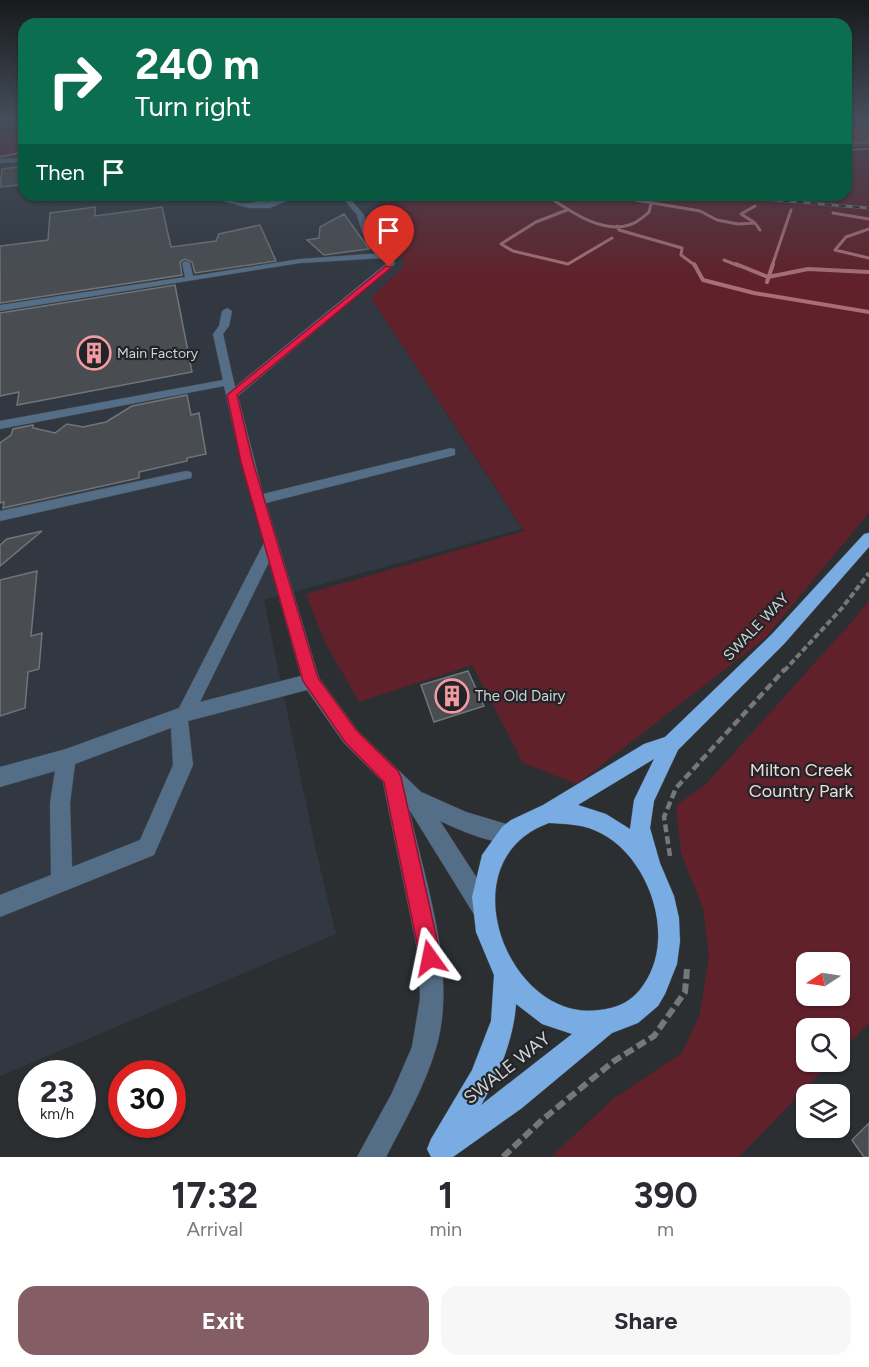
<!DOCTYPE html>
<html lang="en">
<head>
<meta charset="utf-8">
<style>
	body { margin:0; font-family:Figtree,sans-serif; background:#f7f7f7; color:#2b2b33; height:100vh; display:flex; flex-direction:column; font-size:22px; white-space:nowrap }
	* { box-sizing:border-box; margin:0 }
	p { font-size:20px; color:#7c7c81 }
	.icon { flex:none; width:33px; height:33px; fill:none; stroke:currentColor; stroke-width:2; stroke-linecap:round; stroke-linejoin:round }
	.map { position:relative; height:1157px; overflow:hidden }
	.side { display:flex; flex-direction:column; background:#fff; flex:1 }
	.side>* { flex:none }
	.top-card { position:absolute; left:18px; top:18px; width:834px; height:183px; border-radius:18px; box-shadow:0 2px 4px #0004; background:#0b6e4f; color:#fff; overflow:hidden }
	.needle { width:39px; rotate:258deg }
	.tools { position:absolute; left:796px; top:952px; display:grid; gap:12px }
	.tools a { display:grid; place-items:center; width:54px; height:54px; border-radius:12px; background:#fff; box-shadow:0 2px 4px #0004; font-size:30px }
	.speed { position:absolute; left:18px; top:1060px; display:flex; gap:12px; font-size:30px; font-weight:700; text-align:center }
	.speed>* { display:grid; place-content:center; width:78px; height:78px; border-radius:50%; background:#fff; box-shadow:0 2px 4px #0004; line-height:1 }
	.speed small { font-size:15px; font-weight:400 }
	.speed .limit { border:9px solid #d22; background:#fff; color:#111 }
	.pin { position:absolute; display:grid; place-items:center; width:51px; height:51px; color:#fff; margin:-62px -26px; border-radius:50% 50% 50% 0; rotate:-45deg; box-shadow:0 0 6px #0007 }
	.pin .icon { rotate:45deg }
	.me { position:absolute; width:66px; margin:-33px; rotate:348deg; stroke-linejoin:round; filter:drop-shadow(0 0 4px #0008) }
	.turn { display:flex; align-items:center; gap:21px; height:126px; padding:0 18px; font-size:27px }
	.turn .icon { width:78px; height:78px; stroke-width:2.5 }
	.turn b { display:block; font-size:42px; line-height:51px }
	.then { display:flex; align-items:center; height:57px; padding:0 18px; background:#0003; gap:12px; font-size:22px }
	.eta { display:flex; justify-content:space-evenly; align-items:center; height:102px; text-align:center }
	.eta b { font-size:36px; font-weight:700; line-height:42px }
	.cta { display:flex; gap:12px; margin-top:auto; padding:12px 18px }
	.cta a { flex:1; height:69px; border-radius:18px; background:#855d65; color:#fff; font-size:24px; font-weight:700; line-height:69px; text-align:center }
	.cta a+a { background:#f7f7f7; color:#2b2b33 }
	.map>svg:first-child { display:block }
	.built { fill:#313841 }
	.green { fill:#60212b; fill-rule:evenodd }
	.water { fill:#98434e; stroke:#a96e76; stroke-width:1.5 }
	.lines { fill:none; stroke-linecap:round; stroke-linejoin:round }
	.stream-far2 { stroke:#a96e76; stroke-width:2 }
	.stream-far1 { stroke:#a96e76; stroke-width:3 }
	.stream { stroke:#a96e76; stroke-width:4 }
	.building { fill:#494d51; stroke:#717579; stroke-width:1.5 }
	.minor-casing { stroke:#494d4f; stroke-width:1 }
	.major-casing { stroke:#494d4f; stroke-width:1 }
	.path-far3 { stroke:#75787a; stroke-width:1.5; stroke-dasharray:2 1.5; stroke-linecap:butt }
	.path-far2 { stroke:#75787a; stroke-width:4; stroke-dasharray:6 3; stroke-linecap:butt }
	.path-far1 { stroke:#75787a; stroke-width:4.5; stroke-dasharray:8 4; stroke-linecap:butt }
	.path { stroke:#75787a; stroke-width:6; stroke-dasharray:10 4.5; stroke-linecap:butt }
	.minor { fill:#556e88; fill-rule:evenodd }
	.major { fill:#78ace3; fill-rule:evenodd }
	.rail-casing { stroke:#767a7c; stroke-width:3 }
	.rail { stroke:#222528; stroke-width:2; stroke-dasharray:7; stroke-linecap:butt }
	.route { fill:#e11d48; stroke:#92132f; stroke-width:1.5 }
	.labels { text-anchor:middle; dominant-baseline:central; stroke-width:4.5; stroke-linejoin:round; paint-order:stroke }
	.far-poi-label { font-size:14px; fill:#d1d3d5; stroke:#222528; text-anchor:start }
	.street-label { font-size:15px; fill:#d1d3d5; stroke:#222528 }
	.poi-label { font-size:15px; fill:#d1d3d5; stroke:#222528; text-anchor:start }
	.near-park-label { font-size:18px; fill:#f4dadc; stroke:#222528 }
	.near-street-label { font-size:18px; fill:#d1d3d5; stroke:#222528 }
</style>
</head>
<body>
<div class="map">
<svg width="869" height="1157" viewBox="0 0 869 1157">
	<rect width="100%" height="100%" fill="#2b2f32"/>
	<path class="built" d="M24,152V195H376L381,204L384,235L404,261L402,268L371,298L522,529L264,600L314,842L336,934L0,1076V158L13,157Z"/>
	<path class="green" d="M0,119H24V151L0,156Z
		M869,147V207L725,195H846V148Z
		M376,195H702L869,209V513L764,639L577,784L523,763L472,665L359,702L325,642L306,594L524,531L371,298L402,268L404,261L384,235L381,204Z
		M869,600V1023L840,1053V1029H807V1062H831L739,1157H551L613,1099L682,1053L700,1014L709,956L703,909L681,852L676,806L706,784L856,617ZM807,963H840V996H807Z"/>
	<path class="water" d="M846,119H869V143L846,144Z"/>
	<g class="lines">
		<path class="stream-far2" d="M846,150L869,149
			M0,157L24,152"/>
		<path class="stream-far1" d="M546,195C569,210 600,234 629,225C637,223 643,217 649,212L651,204
			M635,200L700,211L717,220L738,224L755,223
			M755,206L741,214L755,223L760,230
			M567,210L536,222L501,244L513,251L568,264L612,238
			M833,213L869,219
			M617,226L619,230L682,248L681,255L696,266
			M869,229L846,237L835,250L869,258
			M724,260L739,266
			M772,266L791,210"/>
		<path class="stream" d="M694,264L703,280L754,293L869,312
			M736,264L768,277L808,269L869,272
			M767,282L773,264"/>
	</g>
	<path class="building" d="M24,166L19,185L0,187L2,169Z
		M95,207V216L162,207L171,247L216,241L219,234L260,225L276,261L195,273L192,262L185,259L180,262L182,275L0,303V246L48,240L50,213Z
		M344,214L369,249L324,255L307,240L319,238L320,227Z
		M175,285L192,372L17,405L19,392L0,396V313Z
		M187,395L191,415L199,413L206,454L187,458V461L139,472V478L3,508L4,502L0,503V443L11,435L13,429L33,425V428L55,433L67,424L83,427L106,422L132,406Z
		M42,531L0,566V545L7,539Z
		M37,571L31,636L42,633L39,669L28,672L25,708L0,716V580Z
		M468,671L484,706L434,722L421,685Z
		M869,1123V1157H864L852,1140Z"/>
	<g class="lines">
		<g class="minor-casing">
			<path id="minor" d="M24,158V162L0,163V159Z
				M35,195L54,197L93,195L54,201Z
				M201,195C216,195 236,205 250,203C262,202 271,195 283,195L261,204L291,195H301L270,208H249Z
				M340,195H347L364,215L368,229L389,250L395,264L238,396L263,494L451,448L455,449V455L266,503L319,678L358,731L421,792L466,812L516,827L519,834L516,841C499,848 457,829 440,821L491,900L494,908L491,916L483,919L475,916L409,809C425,882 458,974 436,1048C425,1086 404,1122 386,1157H357L392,1093L412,1047L420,999L419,958L383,782L344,743L307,690L188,721L193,765L154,855L0,917V895L51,875L50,803L55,771L0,787V767L66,749L179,708L264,543L241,462L224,386L0,429V421L223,380L213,334L219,326L222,311L227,308L232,311L229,326L223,334L235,387L387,263L384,258L300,263L0,311V305L185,277L182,263L186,261L190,263L193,276L300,259L382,253L362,232L357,215ZM269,562L301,676L200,702ZM171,728L173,765L140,840L72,867L70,803L75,764Z
				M186,471L191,472L192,475L191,478L0,521V511Z"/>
		</g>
		<g class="major-casing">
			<path id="major" d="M869,533V547L784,644L678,750L654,801L650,828L660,863L674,896L679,918L680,941L677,964L665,994L658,1006L638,1023L612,1033L522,1108L453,1157H431L427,1149L431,1139L472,1070L491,1021L494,975L476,932L472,897L482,855L502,827L511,820L543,805L644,744L665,737L772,634L864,534ZM654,759L634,800L630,829L606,814L578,805ZM549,823C564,824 580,824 594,830C647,851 678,935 644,984C633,1001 618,1008 599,1010C508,1023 445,860 549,823ZM516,1004L542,1024L572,1034L481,1105C498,1076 514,1039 516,1004Z"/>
		</g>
		<path class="path-far3" d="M846,146L869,145"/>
		<path class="path-far2" d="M784,671L842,608L869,573"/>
		<path class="path-far1" d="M670,856L664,817L676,788L785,669"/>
		<path class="path" d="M503,1157L542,1120L614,1061L654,1036L685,992L687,969"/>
		<use href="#minor" class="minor"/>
		<use href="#major" class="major"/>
		<g class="rail-casing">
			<path id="rail" d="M713,195L869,208"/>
		</g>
		<use href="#rail" class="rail"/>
	</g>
	<linearGradient id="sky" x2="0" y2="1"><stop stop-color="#181a1c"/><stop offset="0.42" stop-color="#444d5a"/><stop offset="1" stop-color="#444d5a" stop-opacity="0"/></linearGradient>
	<rect width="869" height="281" fill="url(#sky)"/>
	<path class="route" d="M386,266L392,267L237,395L253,462L318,678L357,731L398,771L401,777L441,958L438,966L430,969L423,966L420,958L384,782L345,742L303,681L241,462L227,395Z"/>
	<defs>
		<g id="building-ring" transform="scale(1.725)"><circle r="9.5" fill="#222528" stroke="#f49aa2" stroke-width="1.5"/><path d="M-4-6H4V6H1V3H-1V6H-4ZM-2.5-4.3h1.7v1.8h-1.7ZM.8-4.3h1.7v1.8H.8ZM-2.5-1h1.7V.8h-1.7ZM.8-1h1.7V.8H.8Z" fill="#f49aa2"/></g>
	</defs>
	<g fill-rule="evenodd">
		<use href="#building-ring" x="94" y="353"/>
		<use href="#building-ring" x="452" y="696"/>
	</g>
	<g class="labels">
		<g class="far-poi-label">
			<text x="117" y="353">Main Factory</text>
		</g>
		<g class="street-label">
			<text transform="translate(756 627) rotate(-46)">SWALE WAY</text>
		</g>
		<g class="poi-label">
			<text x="475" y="696">The Old Dairy</text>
		</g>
		<g class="near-park-label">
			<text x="801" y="770">Milton Creek<tspan x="801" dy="21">Country Park</tspan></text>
		</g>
		<g class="near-street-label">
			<text transform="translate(507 1068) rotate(-38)">SWALE WAY</text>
		</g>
	</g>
</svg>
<div class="tools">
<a><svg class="needle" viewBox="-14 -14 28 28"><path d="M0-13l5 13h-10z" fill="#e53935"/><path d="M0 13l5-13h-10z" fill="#7c7c81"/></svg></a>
<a><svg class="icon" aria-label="search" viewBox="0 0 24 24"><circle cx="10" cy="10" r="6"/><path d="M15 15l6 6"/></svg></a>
<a><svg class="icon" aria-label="layers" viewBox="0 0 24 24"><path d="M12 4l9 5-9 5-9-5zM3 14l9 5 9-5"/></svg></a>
</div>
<div class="speed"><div>23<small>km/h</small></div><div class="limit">30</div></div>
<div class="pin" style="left:389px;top:267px;background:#d93025"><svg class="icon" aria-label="arrive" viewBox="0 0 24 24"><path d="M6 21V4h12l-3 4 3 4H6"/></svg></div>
<svg class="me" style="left:430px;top:958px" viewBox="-20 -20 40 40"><path d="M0-17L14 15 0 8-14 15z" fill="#e11d48" stroke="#fff" stroke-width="4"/></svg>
<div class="top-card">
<div class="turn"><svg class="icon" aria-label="right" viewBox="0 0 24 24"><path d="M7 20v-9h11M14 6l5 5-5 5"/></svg><div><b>240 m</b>Turn right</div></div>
<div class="then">Then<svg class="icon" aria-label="arrive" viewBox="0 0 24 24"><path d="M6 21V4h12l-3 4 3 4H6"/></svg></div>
</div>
</div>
<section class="side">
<div class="eta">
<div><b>17:32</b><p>Arrival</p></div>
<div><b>1</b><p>min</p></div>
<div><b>390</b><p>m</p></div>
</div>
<div class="cta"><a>Exit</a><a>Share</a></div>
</section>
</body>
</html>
